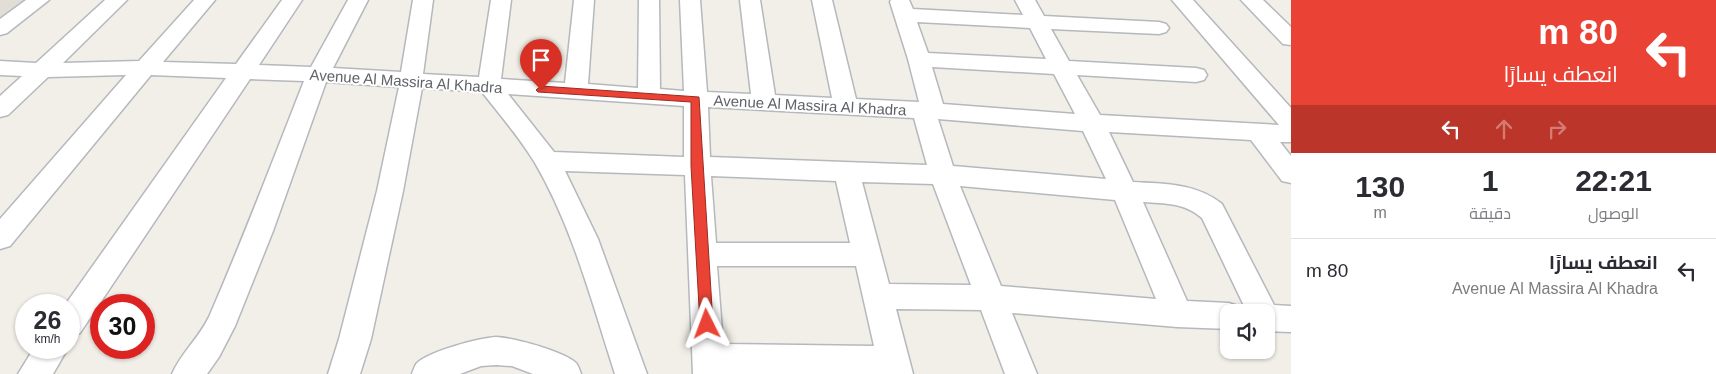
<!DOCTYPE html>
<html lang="ar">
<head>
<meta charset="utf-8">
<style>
	body { margin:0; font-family:Helvetica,Cairo,sans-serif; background:#f2f2f3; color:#2b2b33; direction:rtl; height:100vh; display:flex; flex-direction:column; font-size:19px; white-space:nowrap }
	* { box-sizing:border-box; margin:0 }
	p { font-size:16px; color:#7c7c81 }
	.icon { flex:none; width:28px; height:28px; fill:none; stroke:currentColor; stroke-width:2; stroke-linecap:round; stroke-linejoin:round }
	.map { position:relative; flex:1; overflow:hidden; direction:ltr }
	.panel { display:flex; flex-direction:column; background:#fff; width:425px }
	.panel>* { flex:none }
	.top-card { background:#ea4335; color:#fff; overflow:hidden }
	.fabs { position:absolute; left:1220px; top:304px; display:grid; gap:10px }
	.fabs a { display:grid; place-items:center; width:55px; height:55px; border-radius:10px; background:#fff; box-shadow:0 1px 4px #0004; font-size:25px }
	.speed { position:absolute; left:15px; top:294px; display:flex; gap:10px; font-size:25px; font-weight:700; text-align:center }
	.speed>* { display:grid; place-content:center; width:65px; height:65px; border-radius:50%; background:#fff; box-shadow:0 1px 4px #0004; line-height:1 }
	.speed small { font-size:12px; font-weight:400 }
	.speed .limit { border:8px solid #d22; background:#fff; color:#111 }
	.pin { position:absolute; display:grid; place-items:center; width:42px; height:42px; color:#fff; margin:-51px -21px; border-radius:50% 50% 50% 0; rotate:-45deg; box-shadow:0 0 5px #0007 }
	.pin .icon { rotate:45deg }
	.me { position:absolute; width:55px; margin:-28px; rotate:357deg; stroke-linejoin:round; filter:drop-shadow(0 0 4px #0008) }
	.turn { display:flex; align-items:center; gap:18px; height:105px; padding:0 15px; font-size:22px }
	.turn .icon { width:65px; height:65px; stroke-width:2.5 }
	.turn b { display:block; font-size:35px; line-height:42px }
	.lanes { display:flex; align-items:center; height:48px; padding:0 15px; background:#0003; justify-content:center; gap:25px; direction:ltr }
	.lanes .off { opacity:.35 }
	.eta { display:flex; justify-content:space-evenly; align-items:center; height:85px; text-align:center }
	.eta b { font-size:30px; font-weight:800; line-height:35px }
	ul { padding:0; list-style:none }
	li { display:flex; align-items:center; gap:15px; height:65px; padding:0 15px; border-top:1px solid #e1e1e2 }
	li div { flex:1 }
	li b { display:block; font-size:19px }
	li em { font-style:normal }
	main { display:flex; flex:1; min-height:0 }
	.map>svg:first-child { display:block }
	.education { fill:#e1ded6 }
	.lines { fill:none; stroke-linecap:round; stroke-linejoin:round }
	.street-casing { stroke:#b5b8bc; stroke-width:3 }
	.street { fill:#fff; fill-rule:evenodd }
	.route { fill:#ea4335; stroke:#982c22 }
	.labels { text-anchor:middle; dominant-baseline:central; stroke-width:4; stroke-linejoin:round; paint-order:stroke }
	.street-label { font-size:15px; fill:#5f6368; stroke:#fff }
</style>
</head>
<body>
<main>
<section class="panel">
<div class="top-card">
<div class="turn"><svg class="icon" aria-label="left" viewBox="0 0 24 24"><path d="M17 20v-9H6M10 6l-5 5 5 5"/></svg><div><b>80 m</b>انعطف يسارًا</div></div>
<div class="lanes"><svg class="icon" aria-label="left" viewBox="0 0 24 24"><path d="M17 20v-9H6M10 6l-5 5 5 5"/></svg><svg class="icon off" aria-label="ahead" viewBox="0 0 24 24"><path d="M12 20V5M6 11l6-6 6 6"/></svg><svg class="icon off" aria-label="right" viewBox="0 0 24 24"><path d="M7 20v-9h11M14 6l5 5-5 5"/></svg></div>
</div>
<div class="eta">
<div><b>22:21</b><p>الوصول</p></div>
<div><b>1</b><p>دقيقة</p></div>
<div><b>130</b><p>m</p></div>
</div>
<ul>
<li><svg class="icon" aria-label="left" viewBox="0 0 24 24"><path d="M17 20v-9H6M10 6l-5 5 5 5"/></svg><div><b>انعطف يسارًا</b><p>Avenue Al Massira Al Khadra</p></div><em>80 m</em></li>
</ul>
</section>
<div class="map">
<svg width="1291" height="374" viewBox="0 0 1291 374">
	<rect width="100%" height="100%" fill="#f1efe8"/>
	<path class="education" d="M0,0H27L0,19Z"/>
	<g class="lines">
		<g class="street-casing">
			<path id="street" d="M26,0H49L7,33L0,35V19Z
				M105,0H127L63,63L139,61L194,0H215L163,62L236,64L282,0H302L259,65L311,67L348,0H368L333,68L401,72L413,0H433L423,74L479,77L491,0H511L501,79L565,83L574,0H594L588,84L638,88L639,0H659L660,89L684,91L680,0H700L707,92L751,94L740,0H760L775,95L832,98L812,0H832L856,99L919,102L908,59L890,2L891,0H909L913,9L1023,15L1015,0H1035L1044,16L1159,22L1166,24L1169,28L1166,32L1159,34L1051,29L1069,61L1196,68L1204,70L1207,75L1204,80L1196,82L1077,75L1100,115L1279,125L1172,0H1193L1291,108V142H1280L1291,156V183L1282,181L1251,140L1109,132L1133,182C1165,184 1196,183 1222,204L1274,305L1291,306V332L1266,331V312H1247L1202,218C1183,202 1166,204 1143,202L1187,301L1229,303L1240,307L1243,312H1229V329L1177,327L1012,313L1037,374H1005L981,310L896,309L913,374H693L685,175L565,171L598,239L647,374H615C592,303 573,228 535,163C520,138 500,115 482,92L422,88L403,191L371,339L360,374H328L339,339L377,191L399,87L326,82L273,231L235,326L219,357L207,374H172C181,353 199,338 209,317C243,239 273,160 304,81L250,79L80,333L69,337V305H65L226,78L151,75L10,246L0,249V219L126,75L48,77L8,115L0,117V96L22,76L0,75V61L36,63ZM917,22L1030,28L1046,59L928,53ZM932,67L1054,74L1075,114L943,104ZM508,94L684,106V157L554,152ZM708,107L914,118L927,165L710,157ZM938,119L1083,131L1106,179L953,166ZM711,176L836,181L850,243H716ZM862,182L933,184L971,285L889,284ZM960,186L1115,200L1156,299L1001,286ZM717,266H856L874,346L723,344Z
				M1241,0H1263L1291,27V45L1283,44Z
				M496,337C514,338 563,351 576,363C578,365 580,371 581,374H533L512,366L496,365L481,366L460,374H412C413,371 415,365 417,363C430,351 479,338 496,337Z
				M34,348H68L53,374H18Z"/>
		</g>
		<use href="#street" class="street"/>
	</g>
	<path class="route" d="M541,86L699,97L713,324L711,328L707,330L702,328L700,324L691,166V102L538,92L536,90Z"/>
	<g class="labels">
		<g class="street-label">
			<text transform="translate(406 81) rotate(4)">Avenue Al Massira Al Khadra</text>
			<text transform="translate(810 105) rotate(3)">Avenue Al Massira Al Khadra</text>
		</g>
	</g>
</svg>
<div class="fabs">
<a><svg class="icon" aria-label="sound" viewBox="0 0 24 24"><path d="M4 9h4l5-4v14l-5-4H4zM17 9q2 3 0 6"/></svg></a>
</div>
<div class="speed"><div>26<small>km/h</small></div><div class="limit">30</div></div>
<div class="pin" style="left:541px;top:90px;background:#d93025"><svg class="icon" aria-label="arrive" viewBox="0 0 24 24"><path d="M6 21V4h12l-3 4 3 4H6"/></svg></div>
<svg class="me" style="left:707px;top:324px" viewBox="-20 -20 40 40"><path d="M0-17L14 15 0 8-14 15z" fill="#ea4335" stroke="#fff" stroke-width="4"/></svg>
</div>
</main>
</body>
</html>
